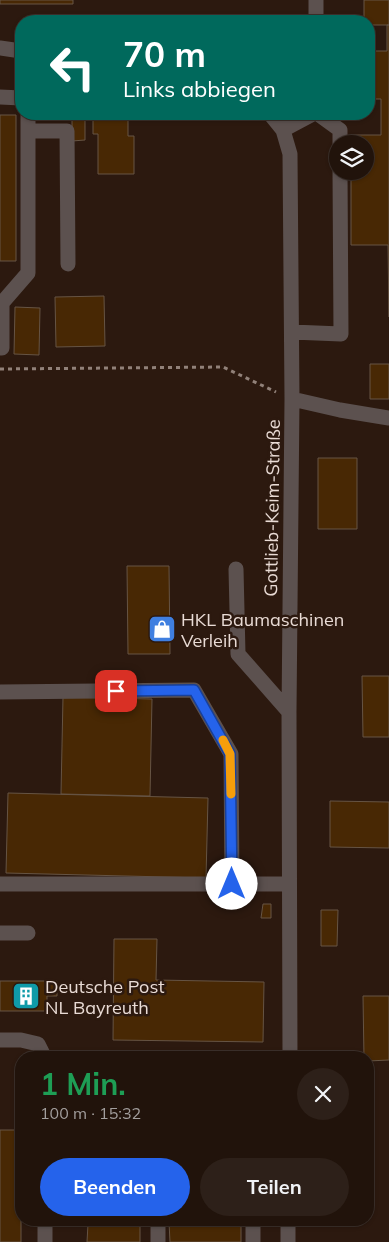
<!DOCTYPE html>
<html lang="de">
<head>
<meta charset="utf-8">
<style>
	body { margin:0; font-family:Mulish,sans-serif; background:#2d2019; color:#f1f3f6; height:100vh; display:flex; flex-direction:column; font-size:19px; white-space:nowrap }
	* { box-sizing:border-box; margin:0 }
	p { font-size:16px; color:#a29e9d }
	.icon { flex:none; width:28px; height:28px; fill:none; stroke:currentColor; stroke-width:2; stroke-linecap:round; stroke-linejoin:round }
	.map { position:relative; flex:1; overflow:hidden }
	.details { position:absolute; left:15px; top:1051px; width:359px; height:175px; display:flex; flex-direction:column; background:#21130b; border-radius:20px; box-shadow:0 1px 4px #0004,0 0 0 1px #3e322c }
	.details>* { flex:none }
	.top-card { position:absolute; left:15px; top:15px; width:360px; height:105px; border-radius:20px; box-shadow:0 1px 4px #0004,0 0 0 1px #3e322c; background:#00695c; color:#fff; overflow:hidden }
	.buttons { position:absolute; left:329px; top:135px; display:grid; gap:10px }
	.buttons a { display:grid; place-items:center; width:45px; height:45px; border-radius:50%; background:#21130b; box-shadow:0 1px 4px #0004,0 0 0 1px #3e322c; font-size:25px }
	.pin { position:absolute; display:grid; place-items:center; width:42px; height:42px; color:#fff; margin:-21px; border-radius:10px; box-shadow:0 2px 8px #0006 }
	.me { position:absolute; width:55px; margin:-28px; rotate:0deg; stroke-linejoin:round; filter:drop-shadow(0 0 4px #0008) }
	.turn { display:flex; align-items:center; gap:18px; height:105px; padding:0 25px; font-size:22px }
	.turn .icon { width:65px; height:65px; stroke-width:2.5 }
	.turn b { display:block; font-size:35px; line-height:42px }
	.round { display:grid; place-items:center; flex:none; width:52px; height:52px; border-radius:26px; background:#2d2019 }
	.overview { display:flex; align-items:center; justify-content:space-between; height:85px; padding:0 25px }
	h1 { font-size:30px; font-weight:700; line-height:38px; color:#1e9e55 }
	.primary-button { display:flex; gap:10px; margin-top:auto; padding:10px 25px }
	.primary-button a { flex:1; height:58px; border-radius:30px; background:#2563eb; color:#fff; font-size:20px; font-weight:700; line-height:58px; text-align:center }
	.primary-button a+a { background:#2d2019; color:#f1f3f6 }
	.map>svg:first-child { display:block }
	.building { fill:#482804; stroke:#665444 }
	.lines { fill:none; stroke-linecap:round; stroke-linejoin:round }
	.path { stroke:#918179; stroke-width:3; stroke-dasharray:4 4; stroke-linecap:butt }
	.minor { stroke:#5c514f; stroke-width:15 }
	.route-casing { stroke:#184099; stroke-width:12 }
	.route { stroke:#2563eb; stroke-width:9 }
	.slow { stroke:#f59e0b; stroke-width:9 }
	.labels { text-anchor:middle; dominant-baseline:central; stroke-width:5; stroke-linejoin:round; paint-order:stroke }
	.street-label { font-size:18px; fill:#e9dbd5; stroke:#2c190f }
	.poi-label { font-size:18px; fill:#e9dbd5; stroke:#2c190f; text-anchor:start }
</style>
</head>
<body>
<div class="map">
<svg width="389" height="1242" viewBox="0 0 389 1242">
	<rect width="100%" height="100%" fill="#2c190f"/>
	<path class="building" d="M0,0H73V4H0Z
		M364,0H389V25H369V21H364Z
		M387,25H389V317L388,245H351V171H365V144H351V135H381V99H369V51H387Z
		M72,114H85V140L72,141Z
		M93,114H128V136H134V174H98V134H93Z
		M0,115H16V261H0Z
		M104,296L105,346L56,347L55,297Z
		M15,307L40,308L39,355L14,354Z
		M370,364H389V399H370Z
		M318,458H357V529H318Z
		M127,566H169L170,654H128Z
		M362,676H389V737H363Z
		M63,697L152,699L150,796L61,794Z
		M8,793L208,798L206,878L6,873Z
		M330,801L389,802V848L330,847Z
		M263,904H271V918H261Z
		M321,910H338L337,946H321Z
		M114,939H157L156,980L264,982L263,1042L113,1040Z
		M0,981H57V996H47V1011H0Z
		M363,996H389V1060L368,1061V1058H364Z
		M0,1130H21V1242H0Z
		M241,1221V1242H170L169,1222Z
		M88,1224L140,1225V1242H87Z"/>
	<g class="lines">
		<path class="path" d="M0,369L223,367L276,392"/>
		<path class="minor" d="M316,0V21
			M0,48L21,51
			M0,97L21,98
			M270,114L283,130L290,154L292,399L289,712L290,1058
			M318,114L340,130V144
			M283,130L313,114
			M28,131H67L68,264
			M292,332L341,334L340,171
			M0,348H2V303L28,273V114
			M292,399L340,410L389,418
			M236,569L238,654L289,712
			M0,692L194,690L231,754L232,884
			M0,884H289
			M0,933H28
			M0,1040H21L38,1044L45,1058
			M158,1220V1242
			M253,1220V1242
			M45,1242V1220
			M288,1242V1220"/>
	</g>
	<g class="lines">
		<g class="route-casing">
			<path id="route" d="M116,691L194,690L230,754L232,884"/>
		</g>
		<use href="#route" class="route"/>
		<path class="slow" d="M223,740L230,754L231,794"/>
	</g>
	<defs>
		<g id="shop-square" transform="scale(1.4375)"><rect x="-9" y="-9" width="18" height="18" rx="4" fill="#3f7fe0" stroke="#2c190f"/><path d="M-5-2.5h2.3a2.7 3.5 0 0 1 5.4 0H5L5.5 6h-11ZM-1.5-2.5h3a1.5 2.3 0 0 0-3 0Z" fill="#fff"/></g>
		<g id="building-square" transform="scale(1.4375)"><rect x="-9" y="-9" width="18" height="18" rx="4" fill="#0f9aa8" stroke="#2c190f"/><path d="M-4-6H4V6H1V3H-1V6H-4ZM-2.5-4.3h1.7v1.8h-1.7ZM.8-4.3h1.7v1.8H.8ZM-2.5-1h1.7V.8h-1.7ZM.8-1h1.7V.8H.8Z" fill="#fff"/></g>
	</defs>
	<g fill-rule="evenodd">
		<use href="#shop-square" x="162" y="629"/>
		<use href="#building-square" x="26" y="996"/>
	</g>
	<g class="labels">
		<g class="street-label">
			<text transform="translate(272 508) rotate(-89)">Gottlieb-Keim-Straße</text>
		</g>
		<g class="poi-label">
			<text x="181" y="619">HKL Baumaschinen<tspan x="181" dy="21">Verleih</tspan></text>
			<text x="45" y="986">Deutsche Post<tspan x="45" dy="21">NL Bayreuth</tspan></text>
		</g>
	</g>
</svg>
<div class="buttons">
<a><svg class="icon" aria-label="layers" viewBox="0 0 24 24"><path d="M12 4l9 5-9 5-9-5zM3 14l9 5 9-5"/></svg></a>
</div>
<div class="pin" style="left:116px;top:691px;background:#d93025"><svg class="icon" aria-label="arrive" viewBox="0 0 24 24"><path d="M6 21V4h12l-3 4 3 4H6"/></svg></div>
<svg class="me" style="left:232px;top:884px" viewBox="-20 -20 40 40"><circle r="19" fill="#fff"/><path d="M0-13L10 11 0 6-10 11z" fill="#2563eb"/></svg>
<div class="top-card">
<div class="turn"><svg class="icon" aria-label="left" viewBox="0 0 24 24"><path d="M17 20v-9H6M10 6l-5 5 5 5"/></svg><div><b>70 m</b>Links abbiegen</div></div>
</div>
<section class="details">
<div class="overview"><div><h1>1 Min.</h1><p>100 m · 15:32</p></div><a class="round"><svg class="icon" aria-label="close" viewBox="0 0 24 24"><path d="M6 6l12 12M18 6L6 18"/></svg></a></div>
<div class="primary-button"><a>Beenden</a><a>Teilen</a></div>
</section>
</div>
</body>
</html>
